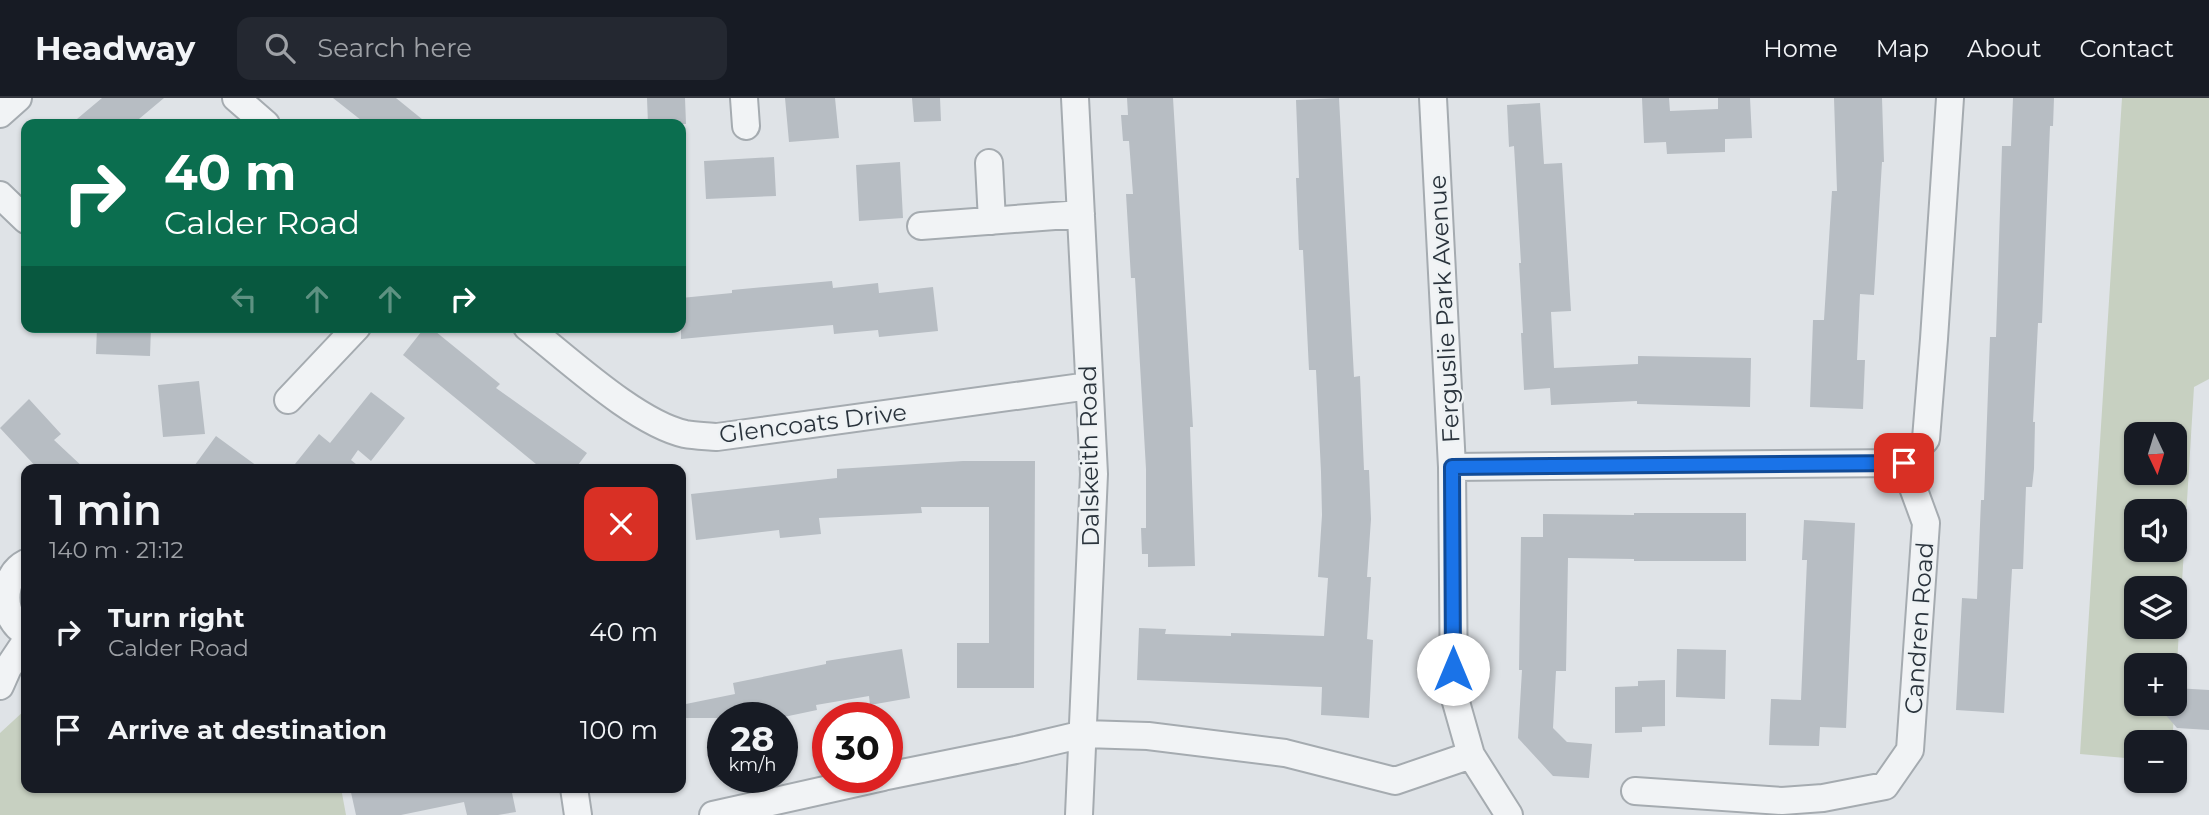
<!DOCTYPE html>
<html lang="en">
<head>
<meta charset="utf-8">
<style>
	body { margin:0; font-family:Montserrat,sans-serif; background:#242831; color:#f1f3f6; height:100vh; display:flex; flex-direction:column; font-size:26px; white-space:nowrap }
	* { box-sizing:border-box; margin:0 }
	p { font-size:23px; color:#9ea1a6 }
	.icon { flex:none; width:38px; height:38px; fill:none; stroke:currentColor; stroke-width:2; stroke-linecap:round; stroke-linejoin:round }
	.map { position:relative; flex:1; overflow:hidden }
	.drawer { position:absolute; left:21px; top:366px; width:665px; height:329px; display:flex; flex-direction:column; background:#171b24; border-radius:14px; box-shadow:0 2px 5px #0004 }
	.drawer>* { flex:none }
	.banner { position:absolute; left:21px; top:21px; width:665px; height:214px; border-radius:14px; box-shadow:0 2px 5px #0004; background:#0b6e4f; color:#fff; overflow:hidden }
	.needle { width:46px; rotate:176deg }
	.buttons { position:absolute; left:2124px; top:324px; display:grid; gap:14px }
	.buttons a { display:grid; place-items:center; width:63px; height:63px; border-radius:14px; background:#171b24; box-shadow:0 2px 5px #0004; font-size:35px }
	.speed { position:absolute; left:707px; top:604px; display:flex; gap:14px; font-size:35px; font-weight:700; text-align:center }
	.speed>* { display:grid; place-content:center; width:91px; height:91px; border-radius:50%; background:#171b24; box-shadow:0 2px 5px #0004; line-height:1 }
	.speed small { font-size:18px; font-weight:400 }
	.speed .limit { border:10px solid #d22; background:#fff; color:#111 }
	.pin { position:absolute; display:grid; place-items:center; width:60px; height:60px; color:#fff; margin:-30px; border-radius:14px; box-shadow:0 4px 10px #0006 }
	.me { position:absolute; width:77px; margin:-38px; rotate:0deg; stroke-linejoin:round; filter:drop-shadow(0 0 5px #0008) }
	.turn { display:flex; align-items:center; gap:24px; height:147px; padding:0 28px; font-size:32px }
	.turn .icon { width:91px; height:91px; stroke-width:2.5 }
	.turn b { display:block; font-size:49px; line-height:60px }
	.lanes { display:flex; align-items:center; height:66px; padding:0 28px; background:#0003; justify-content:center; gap:35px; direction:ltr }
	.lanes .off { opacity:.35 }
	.round { display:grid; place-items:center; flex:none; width:74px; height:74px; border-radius:14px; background:#242831 }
	.summary { display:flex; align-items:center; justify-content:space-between; height:119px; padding:0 28px }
	h1 { font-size:42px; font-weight:600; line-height:52px }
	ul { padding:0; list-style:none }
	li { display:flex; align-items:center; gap:21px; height:98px; padding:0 28px }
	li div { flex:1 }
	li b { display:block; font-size:26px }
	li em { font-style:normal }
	header { display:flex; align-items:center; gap:42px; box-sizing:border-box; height:98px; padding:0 35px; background:#171b24; border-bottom:2px solid #363941 }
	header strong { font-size:33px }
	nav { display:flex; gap:38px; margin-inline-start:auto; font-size:24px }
	.search { width:490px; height:63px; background:#242831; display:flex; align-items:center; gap:18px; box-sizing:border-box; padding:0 24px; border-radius:14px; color:#9ea1a6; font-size:26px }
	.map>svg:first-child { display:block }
	.green { fill:#c7d0c1; fill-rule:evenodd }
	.building { fill:#b7bdc3 }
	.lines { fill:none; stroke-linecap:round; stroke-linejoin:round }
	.street-casing { stroke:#a5abb0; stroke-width:30 }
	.street { stroke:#f1f3f5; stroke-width:26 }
	.route-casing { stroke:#114b97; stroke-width:18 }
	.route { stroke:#1a73e8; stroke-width:12 }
	.labels { text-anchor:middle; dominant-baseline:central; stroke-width:5; stroke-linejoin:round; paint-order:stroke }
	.street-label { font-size:24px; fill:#2a333c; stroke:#eef2f4 }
</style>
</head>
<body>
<header>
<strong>Headway</strong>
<div class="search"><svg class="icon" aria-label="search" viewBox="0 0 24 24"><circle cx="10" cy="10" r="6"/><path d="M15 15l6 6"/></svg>Search here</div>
<nav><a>Home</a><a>Map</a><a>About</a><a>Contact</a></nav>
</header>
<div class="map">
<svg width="2209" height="717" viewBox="0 0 2209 717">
	<rect width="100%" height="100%" fill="#dfe3e7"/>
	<path class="green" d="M2122,0H2209V281L2194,289L2175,598V567H2137V606H2175L2172,644H2137V661L2080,656ZM2137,336H2175V374H2137ZM2137,413H2175V452H2137ZM2137,490H2175V528H2137Z
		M26,611V690H341L346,717H0V635Z"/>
	<path class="building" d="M102,0H164L133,26H71Z
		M333,0H396L428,26H366Z
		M647,0H685L686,26H648Z
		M785,0H835L839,40L789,44Z
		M912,0H940L941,23L914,24Z
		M1127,0H1173L1193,329H1190L1195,468L1148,469V456H1142L1141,430H1146V371L1135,180H1131L1126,96H1133L1129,43H1123L1121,17H1128Z
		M1339,0L1354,279L1360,278L1364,372H1369L1371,421L1367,479H1371L1367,541L1373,542L1369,620L1321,617L1322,589L1137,582L1139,530L1166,531L1165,536L1231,538V535L1324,538L1328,480L1318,479L1322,417L1321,374L1316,272H1309L1303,152H1299L1296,80H1299L1296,2Z
		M1642,0H1669L1670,13L1718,11V0H1750L1752,40L1725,41V54L1667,56L1666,44L1644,45Z
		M1834,0H1882L1884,64H1882L1874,197L1860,196L1857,262H1865L1863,311L1810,309L1813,222H1824L1832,93H1837Z
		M2013,0H2054L2053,28H2050L2042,225H2038L2033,324H2035L2034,371L2032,389H2026L2023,471H2012L2004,615L1956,612L1962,500L1977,501L1981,402H1984L1990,239H1996L2002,48H2011Z
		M1540,5L1544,66L1562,65L1571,213L1551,214L1554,270L1638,266V258L1751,260L1750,309L1637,306V303L1551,307L1550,290L1524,292L1521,235H1523L1519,165H1521L1514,48L1509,49L1507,7Z
		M774,59L776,98L706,101L704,63Z
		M900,64L903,120L859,123L856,67Z
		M832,183L833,190L878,185L879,195L933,189L938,233L879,239L878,232L834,236L833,227L681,241V200L732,195V192Z
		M97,229H151L150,258L96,256Z
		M425,229H430L500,286L496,290L587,355L575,371H542L403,257Z
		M199,283L205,336L163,339L158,287Z
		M371,294L405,320L371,363L358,352L351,362L362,371H291L319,336L330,345Z
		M29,301L61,336L54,342L85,371H38L0,330Z
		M216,338L261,371H192Z
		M963,363H1035L1034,590H957V545H989V409H921L922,415L819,420L821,436L780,440L779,432L696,442L691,396L837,380V371Z
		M1634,415H1746V463H1634V461L1568,460L1566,573H1556L1553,630L1567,644L1592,646L1589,680L1553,678L1518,640L1522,572H1519L1521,439H1543V416L1634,417Z
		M1804,422L1855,425L1846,630L1820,629L1819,648L1769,647L1771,601L1801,602L1807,462H1802Z
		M902,551L910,600L870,607L869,598L816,607L817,612L779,620H681V607L735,596L733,585L826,566V563Z
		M1677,551L1726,552L1725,601L1676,599Z
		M1665,582V628L1642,629V634L1615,635V589L1638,588V583Z
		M2175,590L2209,592V632L2177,630L2156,606H2175Z
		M350,690H511L516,714L498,717H467L464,704L401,717H356Z"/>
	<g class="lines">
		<g class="street-casing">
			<path id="street" d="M236,0L266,26
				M744,0L746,28
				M1075,0L1094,376L1079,717
				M1433,0L1452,369L1454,597L1471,657L1509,717
				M0,16L18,0
				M989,65L992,123
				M0,97L26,122
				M921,128L1081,116
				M527,229C568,261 636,325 685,336C695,338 707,338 717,339L1089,288
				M288,302L357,229
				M1452,369L1904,365
				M26,465C0,478 0,521 26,535
				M0,588L8,570L26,543
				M887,678L1016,652L1084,636L1148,638L1285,655L1395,683L1471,657
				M574,690L578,717
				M1635,693L1782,703L1823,700L1885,688L1910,652L1926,425L1904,365L1926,341L1934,241L1950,0
				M713,717L883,679"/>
		</g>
		<use href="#street" class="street"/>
	</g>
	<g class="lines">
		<g class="route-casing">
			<path id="route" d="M1453,571L1452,369L1904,365"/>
		</g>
		<use href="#route" class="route"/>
	</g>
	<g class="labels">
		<g class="street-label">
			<text transform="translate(1444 211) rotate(-93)">Ferguslie Park Avenue</text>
			<text transform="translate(813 325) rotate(-7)">Glencoats Drive</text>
			<text transform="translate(1089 358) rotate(-91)">Dalskeith Road</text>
			<text transform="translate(1919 530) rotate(-86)">Candren Road</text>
		</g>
	</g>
</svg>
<div class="buttons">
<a><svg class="needle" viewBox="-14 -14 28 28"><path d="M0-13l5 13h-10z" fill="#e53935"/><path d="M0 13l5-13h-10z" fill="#9ea1a6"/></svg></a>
<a><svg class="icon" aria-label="sound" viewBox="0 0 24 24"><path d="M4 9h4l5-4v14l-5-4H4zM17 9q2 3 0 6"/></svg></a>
<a><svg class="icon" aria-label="layers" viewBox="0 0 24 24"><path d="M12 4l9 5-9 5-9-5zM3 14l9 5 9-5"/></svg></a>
<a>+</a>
<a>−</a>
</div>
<div class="speed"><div>28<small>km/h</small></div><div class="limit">30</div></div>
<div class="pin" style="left:1904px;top:365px;background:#d93025"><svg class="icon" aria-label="arrive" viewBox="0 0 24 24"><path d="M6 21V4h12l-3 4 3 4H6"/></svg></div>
<svg class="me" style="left:1453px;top:571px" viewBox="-20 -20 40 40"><circle r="19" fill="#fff"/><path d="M0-13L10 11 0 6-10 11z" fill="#1a73e8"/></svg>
<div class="banner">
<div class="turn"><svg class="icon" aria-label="right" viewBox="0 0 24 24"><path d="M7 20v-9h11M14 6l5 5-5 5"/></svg><div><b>40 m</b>Calder Road</div></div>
<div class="lanes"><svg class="icon off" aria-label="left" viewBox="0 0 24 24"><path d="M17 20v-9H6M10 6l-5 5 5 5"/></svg><svg class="icon off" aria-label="ahead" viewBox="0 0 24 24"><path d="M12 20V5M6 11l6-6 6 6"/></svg><svg class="icon off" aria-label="ahead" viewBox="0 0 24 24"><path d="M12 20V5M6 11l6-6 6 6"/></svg><svg class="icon" aria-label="right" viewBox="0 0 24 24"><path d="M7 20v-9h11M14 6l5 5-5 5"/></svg></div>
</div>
<section class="drawer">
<div class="summary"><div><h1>1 min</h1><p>140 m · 21:12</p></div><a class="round" style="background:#d93025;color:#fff"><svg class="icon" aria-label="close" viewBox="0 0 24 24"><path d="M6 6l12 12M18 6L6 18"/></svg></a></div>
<ul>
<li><svg class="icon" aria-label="right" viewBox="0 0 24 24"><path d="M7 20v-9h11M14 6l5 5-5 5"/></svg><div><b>Turn right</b><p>Calder Road</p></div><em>40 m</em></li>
<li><svg class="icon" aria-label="arrive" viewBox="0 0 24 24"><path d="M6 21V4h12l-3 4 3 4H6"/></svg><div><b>Arrive at destination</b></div><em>100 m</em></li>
</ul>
</section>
</div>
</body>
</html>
